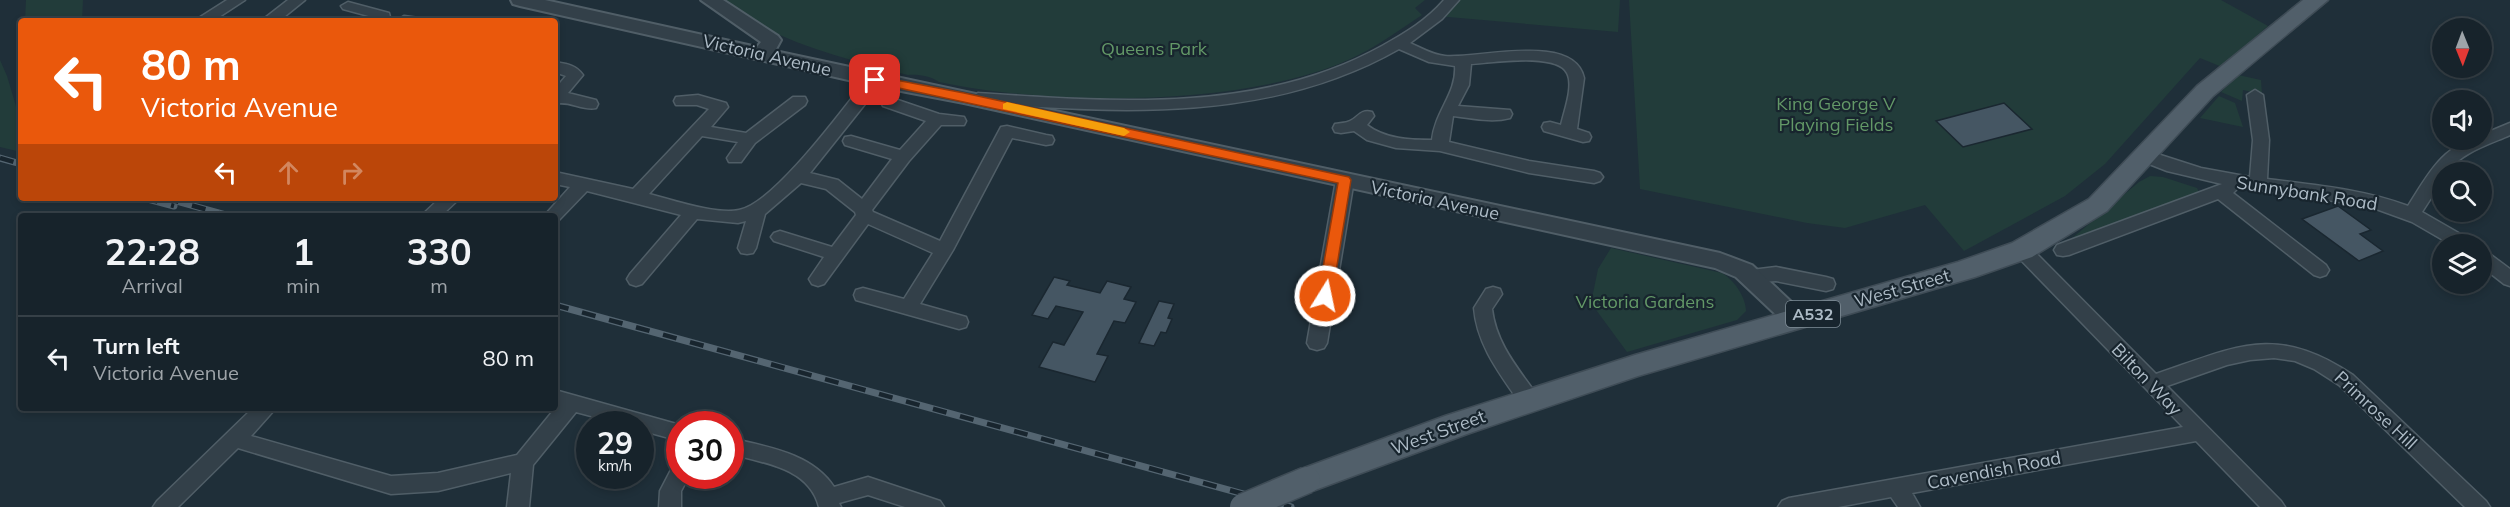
<!DOCTYPE html>
<html lang="en">
<head>
<meta charset="utf-8">
<style>
	body { margin:0; font-family:Mulish,sans-serif; background:#242f37; color:#f1f3f6; height:100vh; display:flex; flex-direction:column; font-size:22px; white-space:nowrap }
	* { box-sizing:border-box; margin:0 }
	p { font-size:20px; color:#9ea4a9 }
	.icon { flex:none; width:33px; height:33px; fill:none; stroke:currentColor; stroke-width:2; stroke-linecap:round; stroke-linejoin:round }
	.map { position:relative; flex:1; overflow:hidden }
	.side { position:absolute; left:18px; top:213px; width:540px; height:198px; display:flex; flex-direction:column; background:#17232b; border-radius:6px; box-shadow:0 3px 9px #0003,0 0 0 2px #364047 }
	.side>* { flex:none }
	.top-card { position:absolute; left:18px; top:18px; width:540px; height:183px; border-radius:6px; box-shadow:0 3px 9px #0003,0 0 0 2px #364047; background:#ea580c; color:#fff; overflow:hidden }
	.needle { width:39px; rotate:179deg }
	.controls { position:absolute; left:2432px; top:18px; display:grid; gap:12px }
	.controls a { display:grid; place-items:center; width:60px; height:60px; border-radius:50%; background:#17232b; box-shadow:0 3px 9px #0003,0 0 0 2px #364047; font-size:30px }
	.speed { position:absolute; left:576px; top:411px; display:flex; gap:12px; font-size:30px; font-weight:700; text-align:center }
	.speed>* { display:grid; place-content:center; width:78px; height:78px; border-radius:50%; background:#17232b; box-shadow:0 3px 9px #0003,0 0 0 2px #364047; line-height:1 }
	.speed small { font-size:15px; font-weight:400 }
	.speed .limit { border:9px solid #d22; background:#fff; color:#111 }
	.pin { position:absolute; display:grid; place-items:center; width:51px; height:51px; color:#fff; margin:-26px; border-radius:12px; box-shadow:0 3px 9px #0006 }
	.me { position:absolute; width:66px; margin:-33px; rotate:10deg; stroke-linejoin:round; filter:drop-shadow(0 0 4px #0008) }
	.turn { display:flex; align-items:center; gap:21px; height:126px; padding:0 24px; font-size:27px }
	.turn .icon { width:78px; height:78px; stroke-width:2.5 }
	.turn b { display:block; font-size:42px; line-height:51px }
	.lanes { display:flex; align-items:center; height:57px; padding:0 24px; background:#0003; justify-content:center; gap:30px; direction:ltr }
	.lanes .off { opacity:.35 }
	.eta { display:flex; justify-content:space-evenly; align-items:center; height:102px; text-align:center }
	.eta b { font-size:36px; font-weight:700; line-height:42px }
	ul { padding:0; list-style:none }
	li { display:flex; align-items:center; gap:18px; height:84px; padding:0 24px; border-top:2px solid #364047 }
	li div { flex:1 }
	li b { display:block; font-size:22px }
	li em { font-style:normal }
	.map>svg:first-child { display:block }
	.green { fill:#223c3a }
	.building { fill:#455663; stroke:#1a2730; stroke-width:1.5 }
	.lines { fill:none; stroke-linecap:round; stroke-linejoin:round }
	.minor-casing { stroke:#505e67; stroke-width:3 }
	.tertiary-casing { stroke:#505e67; stroke-width:4 }
	.primary-casing { stroke:#3f4c56; stroke-width:3 }
	.minor { fill:#334049; fill-rule:evenodd }
	.tertiary { fill:#334049; fill-rule:evenodd }
	.primary { fill:#515f6a; fill-rule:evenodd }
	.rail-casing { stroke:#546571; stroke-width:7 }
	.rail { stroke:#18252e; stroke-width:4.5; stroke-dasharray:14; stroke-linecap:butt }
	.primary-bridge-casing { stroke:#3f4c56; stroke-width:29; stroke-linecap:butt }
	.primary-bridge { stroke:#515f6a; stroke-width:26 }
	.route { fill:#ea580c; stroke:#983908; stroke-width:1.5 }
	.slow { fill:#f59e0b }
	.labels { text-anchor:middle; dominant-baseline:central; stroke-width:4.5; stroke-linejoin:round; paint-order:stroke }
	.shield { fill:#18252e; stroke:#808e98; stroke-width:1.5 }
	.shield-label { font-size:16px; font-weight:bold; fill:#adbbc6 }
	.park-label { font-size:18px; fill:#639867; stroke:#18252e }
	.street-label { font-size:18px; fill:#adbbc6; stroke:#18252e }
</style>
</head>
<body>
<div class="map">
<svg width="2510" height="507" viewBox="0 0 2510 507">
	<rect width="100%" height="100%" fill="#1f2f39"/>
	<path class="green" d="M26,0H83L82,21H25Z
		M722,0H1425L1415,8L1422,15C1398,31 1375,48 1348,60C1242,107 1052,106 939,82C931,76 918,74 908,75C844,58 775,43 722,0Z
		M1455,0H1620L1618,32L1437,16Z
		M1629,0H2221L2268,26L2222,67L2200,58L2105,164L2065,196L1964,251L1925,205L1845,228L1807,223L1640,189Z
		M0,60L7,76L21,123V152L0,147Z
		M2238,75L2261,80L2262,94L2243,90L2242,101L2221,92Z
		M2219,96L2235,103L2243,127L2200,118Z
		M2150,176L2163,177L2197,188L2199,192L2087,233L2058,250L2139,182Z
		M1611,248L1722,273C1734,280 1746,297 1746,311L1737,320L1627,352L1591,303L1598,269Z"/>
	<path class="building" d="M2004,103L2032,129L1963,147L1936,121Z
		M2338,206L2371,230L2360,234L2383,251L2359,261L2302,219Z
		M1054,277L1070,281L1067,285L1100,293L1107,281L1131,287L1124,299L1136,302L1125,323L1114,321L1097,354L1108,356L1095,382L1039,367L1053,342L1064,345L1083,312L1056,306L1048,319L1032,315Z
		M1159,301L1174,304L1168,318L1172,319L1166,333L1161,332L1154,346L1139,343Z"/>
	<g class="lines">
		<g class="minor-casing">
			<path id="minor" d="M227,0H245L213,21H194Z
				M288,0H305L279,21H261Z
				M1444,0H1459L1442,19L1410,43C1421,48 1433,55 1445,56C1478,59 1574,32 1584,78L1577,129L1589,133L1591,137L1589,141L1583,142L1544,131L1542,127L1544,123L1550,122L1561,125C1564,111 1574,86 1567,73C1557,52 1490,63 1471,64L1469,85L1458,106L1510,110L1512,114L1510,118C1491,123 1472,118 1453,116L1449,142L1529,161L1594,171L1600,173L1603,177L1600,181L1594,183L1529,173L1440,151L1396,148L1367,140L1354,131L1341,133L1335,132L1333,128L1335,124C1340,123 1346,123 1350,121C1359,117 1360,109 1372,112L1374,116L1367,125C1385,139 1410,140 1432,140C1435,111 1457,93 1455,66L1429,62L1399,49C1269,123 1122,113 978,103L970,98L978,93C1113,102 1260,114 1382,46C1405,33 1427,20 1444,0Z
				M348,2L389,13L391,21H375L376,18L343,9L341,6Z
				M404,16L419,18L422,21H396Z
				M555,62C567,64 576,65 583,75L568,93L596,100L598,104L596,108C582,111 569,100 555,104V89L566,76L555,72Z
				M875,75L881,76L883,80L881,84L810,173L838,180L862,199L892,159L845,145L843,141L845,137L851,136L900,150L926,121L883,106L881,102L883,98L889,97L939,114L964,117L966,121L964,125H941L909,161L872,210L873,212L940,241L1001,127L1007,126L1046,135L1052,136L1054,140L1052,144L1046,145L1012,138L953,250L920,304L966,317L968,322L966,327L959,329L856,300L854,295L856,290L863,288L904,299L933,253L868,224L824,284L818,286L812,284L809,279L824,257L774,241L771,237L774,233L780,231L832,247L856,215L855,212L826,189L801,183L765,214L756,248L753,253L747,254L741,253L738,248L746,221L738,223L697,219L642,284L636,286L630,284L627,279L630,274L681,215L587,191L559,220L555,222V216H544L570,187L555,184V172L633,189L709,109L697,105H676L674,101L676,97L698,95L726,103L728,107L711,127L746,133L793,97H805L807,101L805,105L755,143L741,162H729L727,158L738,142L702,136L649,194C673,200 716,215 739,210C774,204 845,106 869,76Z
				M2255,90L2263,95L2269,140L2267,179C2314,185 2363,189 2408,206C2425,180 2444,140 2481,140V135L2510,123V135C2490,144 2460,153 2448,172H2442V181L2422,212L2469,239L2472,244H2450L2412,222L2368,206L2239,187L2233,193L2326,265L2329,270L2326,275L2320,277L2314,275L2218,199L2069,255L2063,256L2057,255L2054,250L2057,245L2222,184L2167,171L2139,160L2137,156L2139,152L2145,150L2201,168L2250,177L2253,140L2247,95Z
				M1345,174L1351,176L1354,180L1327,343L1324,348L1317,350L1310,348L1307,343L1336,180L1339,176Z
				M440,198H460L441,216H421Z
				M2022,244L2028,245L2156,374C2236,347 2275,323 2353,375L2486,501L2490,507H2465L2339,385L2314,369L2295,361L2274,358L2250,360L2227,365L2167,386L2281,501L2285,507H2260L2196,441L1912,493L1920,507H1898L1891,497L1838,507H1778L1782,501L1789,498L2183,427L2016,255L2013,250L2016,245Z
				M2481,250L2487,252L2510,269V286L2504,284L2481,266Z
				M1776,267L1826,277L1833,279L1835,284L1833,289L1826,291L1776,281L1749,283L1743,281L1740,276L1743,271Z
				M1493,287L1500,289L1502,294L1492,309C1496,343 1517,367 1536,394L1539,400L1536,406L1529,408L1522,406C1501,375 1477,346 1474,308L1486,289Z
				M555,390L680,425V441L640,430V424H621L576,412L533,465L529,507H507L511,473L438,491L391,494L238,448L178,507H153L157,501L253,408H276L251,436L391,476L438,473L517,455L557,406Z
				M730,438C767,447 812,453 834,487L868,477L940,501L944,507H905L868,495L839,503L841,507H819C809,468 765,463 730,454Z
				M680,464V476H689L681,491V507H659L660,491L673,466Z"/>
		</g>
		<g class="tertiary-casing">
			<path id="tertiary" d="M511,0H545L757,47L761,42L701,0H723L778,36L781,40L775,51L1720,253L1752,265L1803,313L1807,319L1803,325L1795,328L1787,325L1736,277L1715,268L964,103L875,86L520,6L513,4Z"/>
		</g>
		<g class="primary-casing">
			<path id="primary" d="M2303,0H2328L2213,96L2107,211L2032,257L1975,277L1638,376L1467,434L1307,493L1296,489L1291,480L1296,471L1445,416L1635,355L1958,262L2012,243L2089,199L2197,86Z"/>
		</g>
		<use href="#minor" class="minor"/>
		<use href="#tertiary" class="tertiary"/>
		<use href="#primary" class="primary"/>
		<g class="rail-casing">
			<path id="rail" d="M0,158L21,164
				M144,198L174,206
				M165,198L230,216
				M555,305L1291,507"/>
		</g>
		<use href="#rail" class="rail"/>
		<g class="primary-bridge-casing">
			<path id="primary-bridge" d="M1243,507L1307,480"/>
		</g>
		<use href="#primary-bridge" class="primary-bridge"/>
	</g>
	<path class="route" d="M875,76L964,93L1349,177L1351,180L1332,296L1325,301L1318,296L1338,183L871,82L869,80Z"/>
	<path class="slow" d="M1007,102L1124,128L1130,132L1124,136L1003,109V104Z"/>
	<g class="labels">
		<rect class="shield" x="1786" y="301" width="54" height="26" rx="4.5"/>
		<g class="shield-label">
			<text x="1813" y="314">A532</text>
		</g>
		<g class="park-label">
			<text x="1154" y="48">Queens Park</text>
			<text x="1836" y="103">King George V<tspan x="1836" dy="21">Playing Fields</tspan></text>
			<text x="1645" y="301">Victoria Gardens</text>
		</g>
		<g class="street-label">
			<text transform="translate(767 55) rotate(13)">Victoria Avenue</text>
			<text transform="translate(2307 193) rotate(9)">Sunnybank Road</text>
			<text transform="translate(1435 200) rotate(12)">Victoria Avenue</text>
			<text transform="translate(1902 288) rotate(-16)">West Street</text>
			<text transform="translate(2147 379) rotate(46)">Bilton Way</text>
			<text transform="translate(2376 410) rotate(43)">Primrose Hill</text>
			<text transform="translate(1438 432) rotate(-20)">West Street</text>
			<text transform="translate(1994 470) rotate(-11)">Cavendish Road</text>
		</g>
	</g>
</svg>
<div class="controls">
<a><svg class="needle" viewBox="-14 -14 28 28"><path d="M0-13l5 13h-10z" fill="#e53935"/><path d="M0 13l5-13h-10z" fill="#9ea4a9"/></svg></a>
<a><svg class="icon" aria-label="sound" viewBox="0 0 24 24"><path d="M4 9h4l5-4v14l-5-4H4zM17 9q2 3 0 6"/></svg></a>
<a><svg class="icon" aria-label="search" viewBox="0 0 24 24"><circle cx="10" cy="10" r="6"/><path d="M15 15l6 6"/></svg></a>
<a><svg class="icon" aria-label="layers" viewBox="0 0 24 24"><path d="M12 4l9 5-9 5-9-5zM3 14l9 5 9-5"/></svg></a>
</div>
<div class="speed"><div>29<small>km/h</small></div><div class="limit">30</div></div>
<div class="pin" style="left:875px;top:80px;background:#d93025"><svg class="icon" aria-label="arrive" viewBox="0 0 24 24"><path d="M6 21V4h12l-3 4 3 4H6"/></svg></div>
<svg class="me" style="left:1325px;top:296px" viewBox="-20 -20 40 40"><circle r="17" fill="#ea580c" stroke="#fff" stroke-width="3"/><path d="M0-11L8 9 0 5-8 9z" fill="#fff"/></svg>
<div class="top-card">
<div class="turn"><svg class="icon" aria-label="left" viewBox="0 0 24 24"><path d="M17 20v-9H6M10 6l-5 5 5 5"/></svg><div><b>80 m</b>Victoria Avenue</div></div>
<div class="lanes"><svg class="icon" aria-label="left" viewBox="0 0 24 24"><path d="M17 20v-9H6M10 6l-5 5 5 5"/></svg><svg class="icon off" aria-label="ahead" viewBox="0 0 24 24"><path d="M12 20V5M6 11l6-6 6 6"/></svg><svg class="icon off" aria-label="right" viewBox="0 0 24 24"><path d="M7 20v-9h11M14 6l5 5-5 5"/></svg></div>
</div>
<section class="side">
<div class="eta">
<div><b>22:28</b><p>Arrival</p></div>
<div><b>1</b><p>min</p></div>
<div><b>330</b><p>m</p></div>
</div>
<ul>
<li><svg class="icon" aria-label="left" viewBox="0 0 24 24"><path d="M17 20v-9H6M10 6l-5 5 5 5"/></svg><div><b>Turn left</b><p>Victoria Avenue</p></div><em>80 m</em></li>
</ul>
</section>
</div>
</body>
</html>
